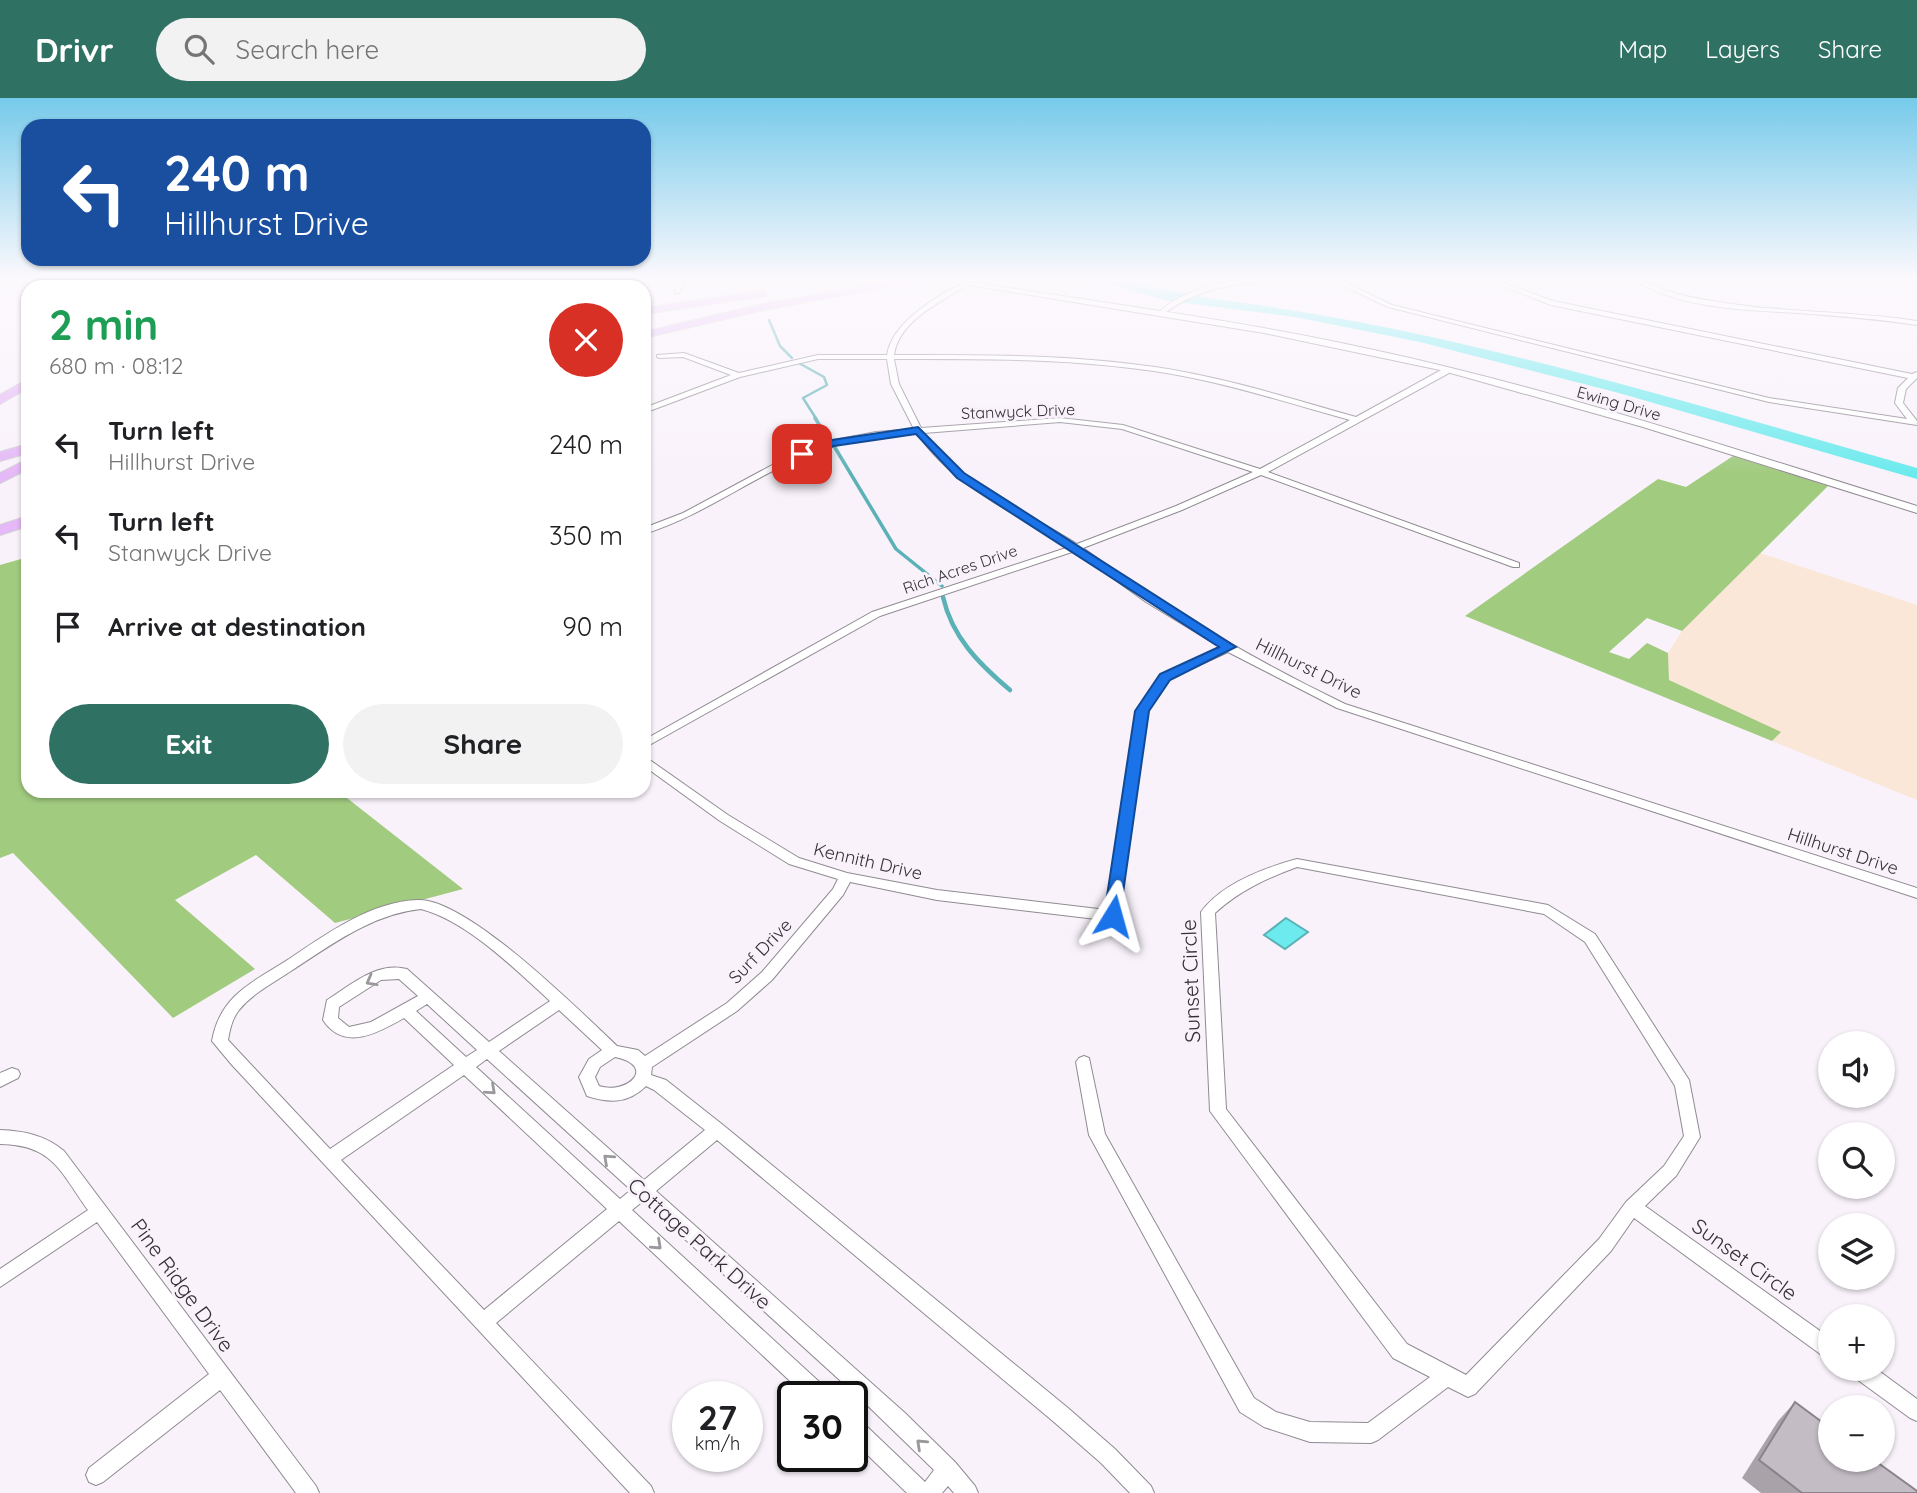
<!DOCTYPE html>
<html lang="en">
<head>
<meta charset="utf-8">
<style>
	body { margin:0; font-family:Quicksand,sans-serif; background:#f2f2f2; color:#202124; height:100vh; display:flex; flex-direction:column; font-size:26px; white-space:nowrap }
	* { box-sizing:border-box; margin:0 }
	p { font-size:23px; color:#757577 }
	.icon { flex:none; width:38px; height:38px; fill:none; stroke:currentColor; stroke-width:2; stroke-linecap:round; stroke-linejoin:round }
	.map { position:relative; flex:1; overflow:hidden }
	.drawer { position:absolute; left:21px; top:182px; width:630px; height:518px; display:flex; flex-direction:column; background:#fff; border-radius:21px; box-shadow:0 2px 5px #0004 }
	.drawer>* { flex:none }
	.guide { position:absolute; left:21px; top:21px; width:630px; height:147px; border-radius:21px; box-shadow:0 2px 5px #0004; background:#1a4fa0; color:#fff; overflow:hidden }
	.tools { position:absolute; left:1818px; top:933px; display:grid; gap:14px }
	.tools a { display:grid; place-items:center; width:77px; height:77px; border-radius:50%; background:#fff; box-shadow:0 2px 5px #0004; font-size:35px }
	.speed { position:absolute; left:672px; top:1283px; display:flex; gap:14px; font-size:35px; font-weight:700; text-align:center }
	.speed>* { display:grid; place-content:center; width:91px; height:91px; border-radius:50%; background:#fff; box-shadow:0 2px 5px #0004; line-height:1 }
	.speed small { font-size:18px; font-weight:400 }
	.speed .limit { border:4px solid #111; border-radius:10px; background:#fff; color:#111 }
	.pin { position:absolute; display:grid; place-items:center; width:60px; height:60px; color:#fff; margin:-30px; border-radius:14px; box-shadow:0 4px 10px #0006 }
	.me { position:absolute; width:77px; margin:-38px; rotate:8deg; stroke-linejoin:round; filter:drop-shadow(0 0 5px #0008) }
	.turn { display:flex; align-items:center; gap:24px; height:147px; padding:0 28px; font-size:32px }
	.turn .icon { width:91px; height:91px; stroke-width:2.5 }
	.turn b { display:block; font-size:49px; line-height:60px }
	.round { display:grid; place-items:center; flex:none; width:74px; height:74px; border-radius:37px; background:#f2f2f2 }
	.head { display:flex; align-items:center; justify-content:space-between; height:119px; padding:0 28px }
	h1 { font-size:42px; font-weight:700; line-height:52px; color:#1e9e55 }
	.action { display:flex; gap:14px; margin-top:auto; padding:14px 28px }
	.action a { flex:1; height:80px; border-radius:42px; background:#2f7263; color:#fff; font-size:28px; font-weight:700; line-height:80px; text-align:center }
	.action a+a { background:#f2f2f2; color:#202124 }
	ul { padding:0; list-style:none }
	li { display:flex; align-items:center; gap:21px; height:91px; padding:0 28px }
	li div { flex:1 }
	li b { display:block; font-size:26px }
	li em { font-style:normal }
	header { display:flex; align-items:center; gap:42px; box-sizing:border-box; height:98px; padding:0 35px; background:#2f7263; color:#fff }
	header strong { font-size:33px }
	nav { display:flex; gap:38px; margin-inline-start:auto; font-size:24px }
	.search { width:490px; height:63px; background:#f2f2f2; display:flex; align-items:center; gap:18px; box-sizing:border-box; padding:0 24px; border-radius:38px; color:#757577; font-size:26px }
	.map>svg:first-child { display:block }
	.commercial { fill:#fae7d7 }
	.forest { fill:#a1cb7f }
	.water { fill:#6ceaed; stroke:#5bb2b6; stroke-width:2 }
	.lines { fill:none; stroke-linecap:round; stroke-linejoin:round }
	.stream-far2 { stroke:#5bb2b6; stroke-width:2.5 }
	.stream-far1 { stroke:#5bb2b6; stroke-width:3.5 }
	.stream { stroke:#5bb2b6; stroke-width:4.5 }
	.river { fill:#6ceaed; fill-rule:evenodd }
	.minor-casing { stroke:#908a92; stroke-width:2 }
	.secondary-casing { stroke:#908a92; stroke-width:2 }
	.motorway-casing { stroke:#d2d2d3; stroke-width:2 }
	.minor { fill:#fff; fill-rule:evenodd }
	.secondary { fill:#fff; fill-rule:evenodd }
	.motorway { fill:#e5b9f7; fill-rule:evenodd }
	.wall { fill:#a9a2a9 }
	.building { fill:#c4bcc5; stroke:#89848a; stroke-width:2 }
	.oneway { stroke:#9a989a }
	.route { fill:#1a73e8; stroke:#114b97; stroke-width:2 }
	.labels { text-anchor:middle; dominant-baseline:central; stroke-width:6; stroke-linejoin:round; paint-order:stroke }
	.far-street-label { font-size:16px; fill:#343135; stroke:#f9f2fb }
	.street-label { font-size:18px; fill:#343135; stroke:#f9f2fb }
	.near-street-label { font-size:21px; fill:#343135; stroke:#f9f2fb }
</style>
</head>
<body>
<header>
<strong>Drivr</strong>
<div class="search"><svg class="icon" aria-label="search" viewBox="0 0 24 24"><circle cx="10" cy="10" r="6"/><path d="M15 15l6 6"/></svg>Search here</div>
<nav><a>Map</a><a>Layers</a><a>Share</a></nav>
</header>
<div class="map">
<svg width="1917" height="1395" viewBox="0 0 1917 1395">
	<rect width="100%" height="100%" fill="#f9f2fb"/>
	<path class="commercial" d="M1760,455L1917,507V702L1772,643L1780,634L1669,582L1668,555L1682,533Z"/>
	<path class="forest" d="M1733,358L1828,388L1682,533L1647,520L1609,554L1629,561L1647,545L1668,555L1669,582L1781,634L1772,643L1465,518L1658,381L1686,389Z
		M28,459V693H338L463,791L335,825L256,757L175,802L255,871L173,920L13,755L0,760V467Z"/>
	<path class="water" d="M1286,820L1308,834L1285,851L1264,837Z"/>
	<g class="lines">
		<path class="stream-far2" d="M769,222L780,248L792,260
			M797,264L824,279L827,287L803,300L817,322"/>
		<path class="stream-far1" d="M815,320L829,342
			M834,348L896,451L942,488"/>
		<path class="stream" d="M943,499C952,539 979,566 1010,592"/>
		<path class="river" d="M1090,181C1133,181 1172,195 1214,201C1454,231 1685,304 1917,370V381L1619,295L1420,244L1295,219L1169,203Z"/>
		<g class="minor-casing">
			<path id="minor" d="M681,181H687L679,195H675Z
				M1251,181H1297C1285,185 1270,184 1258,184C1222,187 1192,195 1163,216L1158,215C1183,192 1217,184 1251,181Z
				M1329,181H1338L1392,207L1769,300L1907,321L1895,305L1898,290L1908,280L1551,207L1484,181H1493L1553,203L1912,276L1917,274V280L1906,291L1903,305L1917,323V327L1769,304L1388,209Z
				M1632,181C1645,181 1655,189 1667,193C1686,199 1705,202 1725,205C1788,215 1853,213 1917,223V227C1878,221 1839,218 1799,215C1744,212 1680,211 1632,181Z
				M966,184L968,187C941,204 899,222 894,257C981,257 1068,256 1155,269C1223,279 1289,300 1356,319L1443,271H1449V275L1268,374L1519,465V469H1513L1261,377L1182,412L1083,450C1166,510 1252,561 1345,606L1917,790V800L1337,610L1228,554L1169,581L1148,613L1118,821L1113,823L937,802L850,784L843,797L772,882L737,913L652,969L651,977L666,982L723,1027L1068,1310L1115,1351L1151,1388L1154,1395H1130L1101,1365L1054,1324L717,1042L656,1093L905,1315L955,1364L975,1388L978,1395H954L948,1388L942,1395H907L852,1342V1318L859,1321L925,1384L934,1372L866,1306L643,1103L632,1112L827,1291L830,1298H806L619,1123L496,1225L651,1388L654,1395H630L232,967L212,943C220,897 253,884 289,861C326,836 372,803 418,802C467,800 580,913 617,948L638,952L645,958L727,905L762,874L833,791L838,781L789,766L720,723L644,668V658L728,717L799,760L847,775L937,792L1107,812L1136,613L1161,577L1220,549L1146,504L1075,453L880,518L644,650V642L872,514L1069,449C1017,416 952,388 917,335C875,338 834,344 795,362C744,385 699,419 644,436V430L683,415L789,358L829,343L876,334L914,331L891,286L887,261H818L740,279L644,315V310L731,277L683,259L659,260L657,259V257L684,255L739,275L818,257H887C892,224 938,197 966,184ZM894,261C981,261 1067,260 1154,273C1221,283 1285,304 1350,322L1260,371L1123,327L1060,320L921,330L899,286ZM1060,324L1122,331L1253,374L1176,408L1077,446C1025,413 961,387 924,335ZM421,811C467,823 515,871 550,903L489,944L407,871C377,863 351,887 327,902L323,922C344,954 378,935 404,920L454,967L330,1051L228,942C230,931 232,921 239,912C253,895 273,885 291,873C331,847 372,816 421,811ZM399,881L418,898L371,924L349,929L338,920L339,909L381,882ZM427,906L477,952L466,959L416,913ZM559,912L602,952L589,961L579,979L587,998C609,1005 628,1006 646,988L654,992L705,1032L644,1082L499,953ZM615,959C658,968 627,997 599,988L595,979L600,969ZM487,961L631,1092L620,1101L476,969ZM464,977L607,1111L484,1212L341,1062Z
				M1297,761L1548,807L1595,836L1689,982L1700,1039L1676,1078L1645,1108L1830,1240V1260L1823,1258L1634,1120L1611,1153L1475,1296L1468,1299L1448,1289L1378,1342L1371,1345L1310,1344L1264,1329L1240,1314L1089,1037L1076,964L1079,960L1084,958L1089,960L1105,1036L1254,1300L1276,1314L1310,1324L1368,1325L1430,1279L1393,1260L1210,1013L1201,814C1222,785 1264,770 1297,761ZM1297,769L1544,816L1585,844L1675,988L1684,1038L1664,1068L1626,1104L1599,1141L1466,1277L1407,1246L1226,1011L1215,815C1239,793 1267,780 1297,769Z
				M12,970L18,972L20,976L18,980L0,989V975Z
				M0,1032C24,1033 45,1037 64,1053L316,1388L319,1395H296L220,1292L103,1384L96,1387L89,1384L86,1377L89,1370L209,1276L97,1124L0,1189V1171L88,1112C60,1073 53,1047 0,1046Z
				M1849,1270H1875L1917,1301V1323L1910,1320L1851,1277Z"/>
		</g>
		<g class="secondary-casing">
			<path id="secondary" d="M931,181H952C1093,204 1235,221 1374,252C1558,292 1737,352 1917,408V415L1643,329L1440,272L1264,235Z"/>
		</g>
		<g class="motorway-casing">
			<path id="motorway" d="M159,181H171L162,189H151Z
				M220,181H231L225,189H215Z
				M264,181H276L284,189H273Z
				M905,181H930L763,212L644,240V234L763,206Z
				M762,193L766,194V198L644,216V210Z
				M28,281V290L0,306V297Z
				M28,346V355L0,363V354Z
				M28,361V371L0,385V375Z
				M28,418V428L0,437V427Z"/>
		</g>
		<use href="#minor" class="minor"/>
		<use href="#secondary" class="secondary"/>
		<use href="#motorway" class="motorway"/>
	</g>
	<path class="wall" d="M1795,1304L1917,1395H1761L1742,1380L1778,1323Z"/>
	<path class="building" d="M1795,1304L1830,1330V1362H1874L1917,1393V1395H1802L1759,1362Z"/>
	<defs><path id="oneway-chevron" d="M-2-3.5L2.5 0L-2 3.5" fill="none" stroke-width="1.6" stroke-linecap="round" stroke-linejoin="round" transform="scale(1.75)"/></defs>
	<g class="oneway">
		<use href="#oneway-chevron" transform="translate(371 883) rotate(151)"/>
		<use href="#oneway-chevron" transform="translate(491 992) rotate(42)"/>
		<use href="#oneway-chevron" transform="translate(608 1061) rotate(-138)"/>
		<use href="#oneway-chevron" transform="translate(657 1147) rotate(43)"/>
		<use href="#oneway-chevron" transform="translate(921 1346) rotate(-137)"/>
	</g>
	<linearGradient id="sky" x2="0" y2="1"><stop stop-color="#76caea"/><stop offset="0.48" stop-color="#fcf9fd"/><stop offset="1" stop-color="#fcf9fd" stop-opacity="0"/></linearGradient>
	<rect width="1917" height="377" fill="url(#sky)"/>
	<path class="route" d="M918,329L964,375L1236,549L1170,582L1149,613L1119,823H1107L1104,818L1135,613L1160,576L1219,549L957,380L916,336L834,348L802,359L797,356L832,342Z"/>
	<g class="labels">
		<g class="far-street-label">
			<text transform="translate(1619 305) rotate(16)">Ewing Drive</text>
			<text transform="translate(1018 313) rotate(-2)">Stanwyck Drive</text>
			<text transform="translate(960 471) rotate(-19)">Rich Acres Drive</text>
		</g>
		<g class="street-label">
			<text transform="translate(1309 570) rotate(26)">Hillhurst Drive</text>
			<text transform="translate(1843 753) rotate(18)">Hillhurst Drive</text>
			<text transform="translate(868 763) rotate(13)">Kennith Drive</text>
			<text transform="translate(760 853) rotate(-46)">Surf Drive</text>
		</g>
		<g class="near-street-label">
			<text transform="translate(1190 883) rotate(-92)">Sunset Circle</text>
			<text transform="translate(700 1145) rotate(42)">Cottage Park Drive</text>
			<text transform="translate(1745 1161) rotate(36)">Sunset Circle</text>
			<text transform="translate(183 1187) rotate(54)">Pine Ridge Drive</text>
		</g>
	</g>
</svg>
<div class="tools">
<a><svg class="icon" aria-label="sound" viewBox="0 0 24 24"><path d="M4 9h4l5-4v14l-5-4H4zM17 9q2 3 0 6"/></svg></a>
<a><svg class="icon" aria-label="search" viewBox="0 0 24 24"><circle cx="10" cy="10" r="6"/><path d="M15 15l6 6"/></svg></a>
<a><svg class="icon" aria-label="layers" viewBox="0 0 24 24"><path d="M12 4l9 5-9 5-9-5zM3 14l9 5 9-5"/></svg></a>
<a>+</a>
<a>−</a>
</div>
<div class="speed"><div>27<small>km/h</small></div><div class="limit">30</div></div>
<div class="pin" style="left:802px;top:356px;background:#d93025"><svg class="icon" aria-label="arrive" viewBox="0 0 24 24"><path d="M6 21V4h12l-3 4 3 4H6"/></svg></div>
<svg class="me" style="left:1113px;top:818px" viewBox="-20 -20 40 40"><path d="M0-17L14 15 0 8-14 15z" fill="#1a73e8" stroke="#fff" stroke-width="4"/></svg>
<div class="guide">
<div class="turn"><svg class="icon" aria-label="left" viewBox="0 0 24 24"><path d="M17 20v-9H6M10 6l-5 5 5 5"/></svg><div><b>240 m</b>Hillhurst Drive</div></div>
</div>
<section class="drawer">
<div class="head"><div><h1>2 min</h1><p>680 m · 08:12</p></div><a class="round" style="background:#d93025;color:#fff"><svg class="icon" aria-label="close" viewBox="0 0 24 24"><path d="M6 6l12 12M18 6L6 18"/></svg></a></div>
<ul>
<li><svg class="icon" aria-label="left" viewBox="0 0 24 24"><path d="M17 20v-9H6M10 6l-5 5 5 5"/></svg><div><b>Turn left</b><p>Hillhurst Drive</p></div><em>240 m</em></li>
<li><svg class="icon" aria-label="left" viewBox="0 0 24 24"><path d="M17 20v-9H6M10 6l-5 5 5 5"/></svg><div><b>Turn left</b><p>Stanwyck Drive</p></div><em>350 m</em></li>
<li><svg class="icon" aria-label="arrive" viewBox="0 0 24 24"><path d="M6 21V4h12l-3 4 3 4H6"/></svg><div><b>Arrive at destination</b></div><em>90 m</em></li>
</ul>
<div class="action"><a>Exit</a><a>Share</a></div>
</section>
</div>
</body>
</html>
